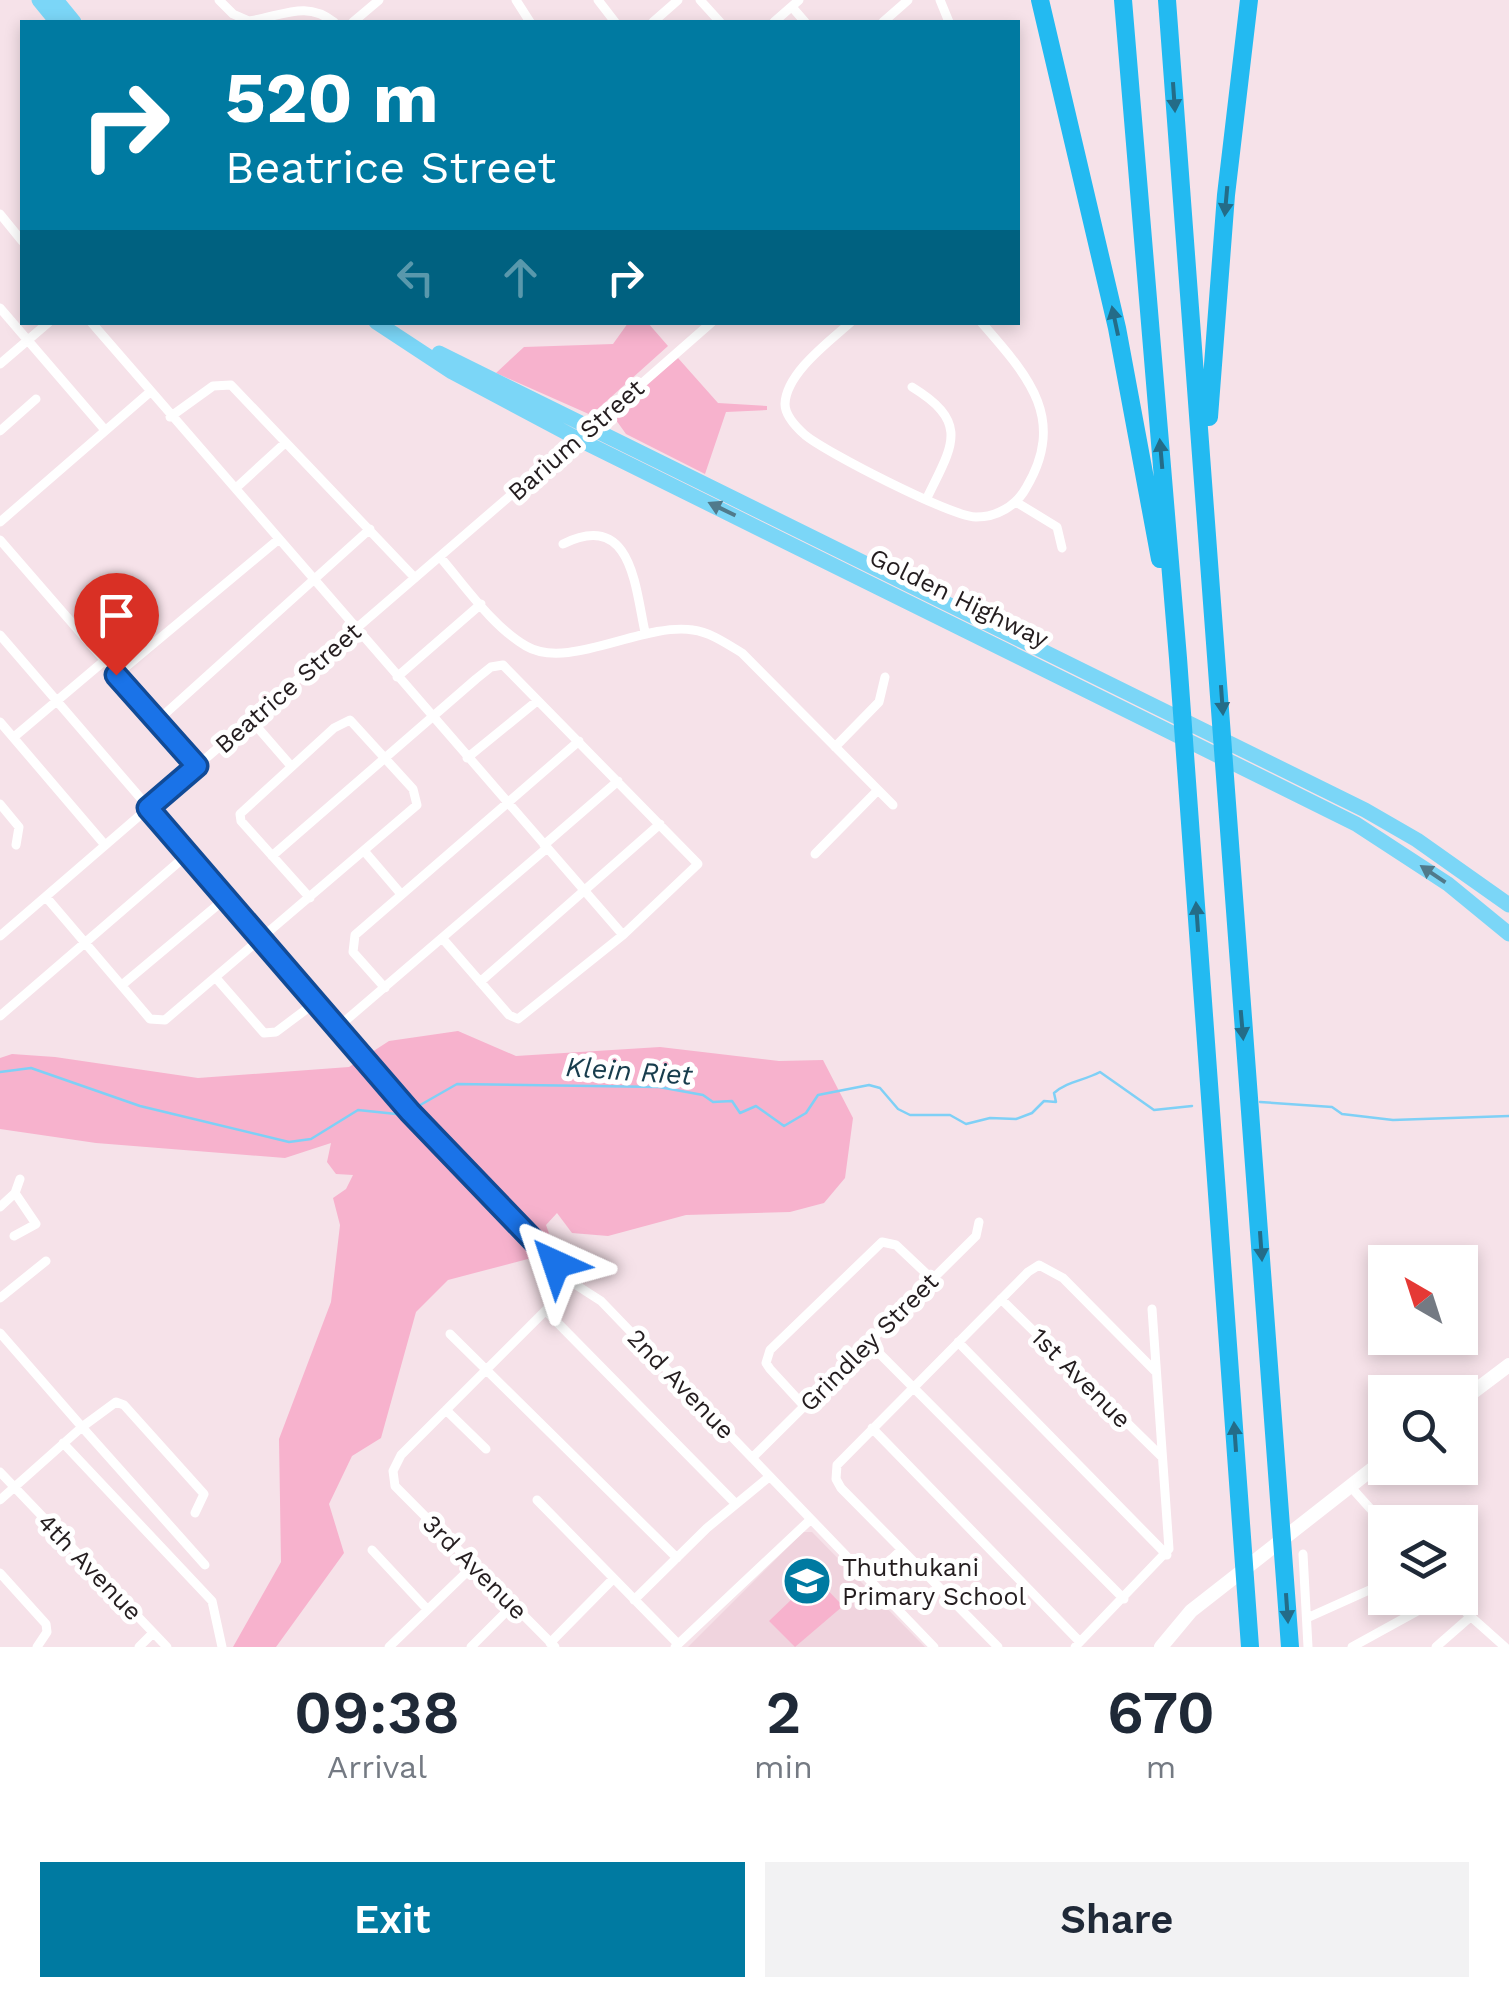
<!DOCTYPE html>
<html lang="en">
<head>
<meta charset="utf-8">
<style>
	body { margin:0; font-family:"Work Sans",sans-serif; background:#f2f2f3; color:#1f2937; height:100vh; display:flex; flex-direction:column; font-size:38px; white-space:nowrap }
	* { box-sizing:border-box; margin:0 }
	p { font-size:32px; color:#747a83 }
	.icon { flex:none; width:55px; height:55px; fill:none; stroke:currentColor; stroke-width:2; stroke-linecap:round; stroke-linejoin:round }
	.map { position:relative; height:1647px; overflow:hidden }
	.drawer { display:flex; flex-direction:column; background:#fff; flex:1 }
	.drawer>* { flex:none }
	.guide { position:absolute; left:20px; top:20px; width:1000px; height:305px; border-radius:0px; box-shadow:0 5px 15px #0003; background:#007aa1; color:#fff; overflow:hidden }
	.needle { width:65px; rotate:321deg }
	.fabs { position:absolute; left:1368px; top:1245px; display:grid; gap:20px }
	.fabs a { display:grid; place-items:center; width:110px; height:110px; border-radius:0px; background:#fff; box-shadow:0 5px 15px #0003; font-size:50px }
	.pin { position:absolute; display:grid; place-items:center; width:85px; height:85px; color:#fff; margin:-102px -42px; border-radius:50% 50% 50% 0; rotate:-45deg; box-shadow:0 0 10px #0007 }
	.pin .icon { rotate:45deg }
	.me { position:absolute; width:110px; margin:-55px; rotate:318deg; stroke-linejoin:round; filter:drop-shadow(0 0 8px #0008) }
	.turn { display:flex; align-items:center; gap:35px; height:210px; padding:0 40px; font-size:45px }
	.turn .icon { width:130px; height:130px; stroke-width:2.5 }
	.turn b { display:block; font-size:70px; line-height:85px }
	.lanes { display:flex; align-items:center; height:95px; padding:0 40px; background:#0003; justify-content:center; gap:50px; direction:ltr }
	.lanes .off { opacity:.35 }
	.eta { display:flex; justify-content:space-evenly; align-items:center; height:170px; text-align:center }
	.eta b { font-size:60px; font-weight:600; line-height:70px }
	.button { display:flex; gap:20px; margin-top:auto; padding:20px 40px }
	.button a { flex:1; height:115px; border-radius:0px; background:#007aa1; color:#fff; font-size:40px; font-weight:600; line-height:115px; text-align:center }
	.button a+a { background:#f2f2f3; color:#1f2937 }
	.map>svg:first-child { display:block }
	.built { fill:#f0d4de }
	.green { fill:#f7b2cd }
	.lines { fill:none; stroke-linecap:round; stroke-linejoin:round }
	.stream { stroke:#7fd0f6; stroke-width:2.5 }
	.street { stroke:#fff; stroke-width:9 }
	.secondary { stroke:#fff; stroke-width:14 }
	.primary { stroke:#7bd6f7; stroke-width:15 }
	.highway { stroke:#23baf1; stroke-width:18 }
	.oneway { fill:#246c88 }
	.oneway2 { fill:#507a8b }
	.route-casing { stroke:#114b97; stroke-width:25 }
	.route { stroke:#1a73e8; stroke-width:18 }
	.labels { text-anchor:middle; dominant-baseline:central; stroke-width:10; stroke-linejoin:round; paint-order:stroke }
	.street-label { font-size:25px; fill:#241d1f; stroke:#fff }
	.poi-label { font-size:25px; fill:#241d1f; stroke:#fff; text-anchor:start }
	.water-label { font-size:28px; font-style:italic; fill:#183d4d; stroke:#fff }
</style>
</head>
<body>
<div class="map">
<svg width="1509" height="1647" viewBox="0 0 1509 1647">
	<rect width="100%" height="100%" fill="#f6e2e9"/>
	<path class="built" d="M803,1532H812L925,1647H688Z"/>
	<path class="green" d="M628,323H648L668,346L591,415L496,373L524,347L613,344Z
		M678,358L718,403L767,406V410L726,412L705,474L626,434L616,420L622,405Z
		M458,1031L516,1056L660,1047L779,1061L823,1060L853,1118L845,1178L824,1203L790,1212L686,1215L608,1236L572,1233L557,1213L546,1225L552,1242L539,1256L448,1280L416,1312L381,1438L352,1456L329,1504L344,1553L276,1647H233L281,1562L279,1439L331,1302L340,1225L333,1198L346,1189L353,1175L336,1174L327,1162L331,1143L285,1158L96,1143L0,1129V1058L12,1054L55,1057L198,1078L349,1067L389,1041Z
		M815,1577L843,1606L795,1647L769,1621Z"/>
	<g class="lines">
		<path class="stream" d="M0,1072L31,1068L140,1106L289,1142L311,1139L358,1110L406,1115
			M1260,1102L1332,1107L1342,1114L1393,1120L1509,1116
			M415,1108L457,1084L659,1087L703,1095L713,1102L732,1101L740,1113L756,1106L784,1126L806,1113L818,1095L869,1085L880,1088L898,1109L910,1115H950L966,1124L990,1118L1016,1119L1032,1113L1044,1101L1056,1102L1054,1093C1068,1081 1083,1081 1100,1072L1154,1110L1192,1106"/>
		<path class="street" d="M219,0L233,14L249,21C283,16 306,0 334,22
			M516,0L530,22
			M598,0L615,22
			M700,0L720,22
			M940,0L949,22
			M792,7L805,22
			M353,22L379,0
			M653,22L678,0
			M774,22L799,0
			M883,22L908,0
			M0,214L22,241
			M0,308L105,430
			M91,322L623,935
			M851,322C830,341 786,373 785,404C785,416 796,427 805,435C827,453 950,516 976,517C997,517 1016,506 1026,488C1068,418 1027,375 981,322
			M0,364L49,322
			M912,387C971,423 952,446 927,498
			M170,417L213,386L231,385L415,578
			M590,429L712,322
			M0,431L36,399
			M236,488L285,443
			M1016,502L1057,527L1062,548
			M0,522L150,392
			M0,540L197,767
			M563,544C632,510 635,587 645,632
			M440,557C465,586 493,627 526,646C568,671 643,622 693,630C710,632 727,644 742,653L893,805
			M0,635L410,1111L573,1283L601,1301L934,1647
			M116,675L279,539
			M397,677L481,604
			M251,720L291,766
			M157,721L370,529
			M0,722L105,845
			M14,737L104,661
			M835,747L879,702L885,677
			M467,758L537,701
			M0,804L19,827L16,845
			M544,845L618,781
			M365,852L401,894
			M815,854L877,791
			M272,856L476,679L491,667L503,665L698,864L623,935L518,1019L509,1015L443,939
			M46,897L150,1019L165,1020L417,805L413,789L350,720L334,728L240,814L241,821L310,898
			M0,936L577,438
			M216,978L264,1033L276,1032L316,1002
			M480,982L660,824
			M122,985L226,898
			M385,988L353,952L355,935L579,741
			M0,1016L188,854
			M338,1027L547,848
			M0,1207L15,1193L20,1179
			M14,1236L36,1224L15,1193
			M0,1298L46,1261
			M1001,1299L1162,1457
			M546,1311L735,1503
			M0,1333L82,1427L0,1500
			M450,1334L677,1558
			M868,1342L1124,1599
			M958,1342L1167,1555
			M804,1406L770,1369L766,1363L770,1350L882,1242L896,1245L932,1279
			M446,1410L486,1449
			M872,1428L1080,1642
			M63,1443L212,1601L222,1647
			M752,1458L976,1236L979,1222
			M0,1472L167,1647
			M1350,1486L1385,1525
			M537,1500L678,1644
			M195,1513L204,1494L124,1405L116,1402L82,1427L205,1565
			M372,1550L427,1609
			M1303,1554L1308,1647
			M0,1573L46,1624L47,1632L37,1647
			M871,1579L901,1550
			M1450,1598L1505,1647
			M634,1600L707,1528L769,1477
			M1307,1618L1385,1583
			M550,1643L613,1579
			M139,1647L153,1633
			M389,1647L473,1566
			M471,1647L513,1605
			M555,1647L395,1486L393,1471L401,1455L573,1283
			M675,1647L810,1520
			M998,1647L841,1488L836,1479L837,1465L1028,1272L1039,1265L1063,1278L1156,1372
			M1075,1647L1169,1549L1152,1309
			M1352,1647L1441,1598
			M1436,1647L1469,1618"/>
		<path class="secondary" d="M1460,1402L1509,1365
			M1161,1647L1191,1611L1385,1459"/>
		<path class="primary" d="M39,0L57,22
			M56,0L74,22
			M376,322L452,372L576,438L1356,824L1448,884L1509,934
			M439,353L1365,810L1417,840L1509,905"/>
		<path class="highway" d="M1040,0L1117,328L1160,559
			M1123,0L1178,658L1250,1647
			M1167,0L1290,1647
			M1209,417L1226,195L1249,0"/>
	</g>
	<defs><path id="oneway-solid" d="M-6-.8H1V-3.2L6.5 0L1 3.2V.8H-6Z" transform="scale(2.5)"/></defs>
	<g class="oneway">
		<use href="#oneway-solid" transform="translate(1174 97) rotate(86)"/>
		<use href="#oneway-solid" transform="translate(1226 201) rotate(95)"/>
		<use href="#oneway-solid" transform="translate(1115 321) rotate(-102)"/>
		<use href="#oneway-solid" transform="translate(1161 454) rotate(-95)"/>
		<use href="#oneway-solid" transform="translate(1222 700) rotate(86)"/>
		<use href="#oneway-solid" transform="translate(1197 917) rotate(-94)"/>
		<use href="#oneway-solid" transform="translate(1242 1025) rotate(85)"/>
		<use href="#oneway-solid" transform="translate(1261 1246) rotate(86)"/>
		<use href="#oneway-solid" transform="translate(1235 1437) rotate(-94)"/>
		<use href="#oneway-solid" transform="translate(1287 1608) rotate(86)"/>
	</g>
	<g class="oneway2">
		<use href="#oneway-solid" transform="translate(722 509) rotate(-154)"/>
		<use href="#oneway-solid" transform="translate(1433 874) rotate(-146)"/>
	</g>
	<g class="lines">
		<g class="route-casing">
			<path id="route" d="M116,675L197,766L148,808L410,1112L556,1264"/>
		</g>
		<use href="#route" class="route"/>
	</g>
	<defs>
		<g id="school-disc" transform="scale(2.5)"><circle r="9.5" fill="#007aa1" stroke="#fff"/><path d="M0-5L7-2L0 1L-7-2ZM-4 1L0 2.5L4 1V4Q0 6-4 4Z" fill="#fff"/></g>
	</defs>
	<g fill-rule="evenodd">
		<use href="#school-disc" x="807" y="1581"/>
	</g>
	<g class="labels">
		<g class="street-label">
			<text transform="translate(576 440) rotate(-41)">Barium Street</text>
			<text transform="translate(959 598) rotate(26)">Golden Highway</text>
			<text transform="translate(288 688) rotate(-41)">Beatrice Street</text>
			<text transform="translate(869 1342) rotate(-45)">Grindley Street</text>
			<text transform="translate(1081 1378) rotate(45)">1st Avenue</text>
			<text transform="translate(681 1384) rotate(46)">2nd Avenue</text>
			<text transform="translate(90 1567) rotate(46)">4th Avenue</text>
			<text transform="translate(475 1567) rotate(45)">3rd Avenue</text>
		</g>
		<g class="poi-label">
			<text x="842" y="1567">Thuthukani<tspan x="842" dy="29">Primary School</tspan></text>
		</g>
		<g class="water-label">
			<text transform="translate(629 1071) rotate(4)">Klein Riet</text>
		</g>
	</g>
</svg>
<div class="fabs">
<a><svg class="needle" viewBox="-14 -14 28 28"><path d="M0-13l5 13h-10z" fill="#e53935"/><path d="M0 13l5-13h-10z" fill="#747a83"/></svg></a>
<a><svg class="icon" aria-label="search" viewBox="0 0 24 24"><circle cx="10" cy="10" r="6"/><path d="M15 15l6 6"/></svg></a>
<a><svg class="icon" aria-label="layers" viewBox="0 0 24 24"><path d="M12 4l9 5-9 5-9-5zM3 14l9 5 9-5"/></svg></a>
</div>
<div class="pin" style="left:116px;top:675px;background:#d93025"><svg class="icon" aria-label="arrive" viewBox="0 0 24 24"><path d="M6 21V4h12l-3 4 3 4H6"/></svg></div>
<svg class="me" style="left:556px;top:1264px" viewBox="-20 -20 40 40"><path d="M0-17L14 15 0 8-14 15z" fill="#1a73e8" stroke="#fff" stroke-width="4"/></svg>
<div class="guide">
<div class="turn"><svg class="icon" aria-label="right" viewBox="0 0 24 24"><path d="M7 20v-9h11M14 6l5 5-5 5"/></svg><div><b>520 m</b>Beatrice Street</div></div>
<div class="lanes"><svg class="icon off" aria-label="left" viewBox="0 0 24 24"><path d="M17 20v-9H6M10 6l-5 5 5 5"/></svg><svg class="icon off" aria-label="ahead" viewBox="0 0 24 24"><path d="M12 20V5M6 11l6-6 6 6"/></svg><svg class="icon" aria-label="right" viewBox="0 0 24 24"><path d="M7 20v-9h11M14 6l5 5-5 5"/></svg></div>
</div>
</div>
<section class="drawer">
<div class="eta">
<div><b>09:38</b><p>Arrival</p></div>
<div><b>2</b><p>min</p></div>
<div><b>670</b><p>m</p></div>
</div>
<div class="button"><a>Exit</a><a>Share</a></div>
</section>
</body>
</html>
